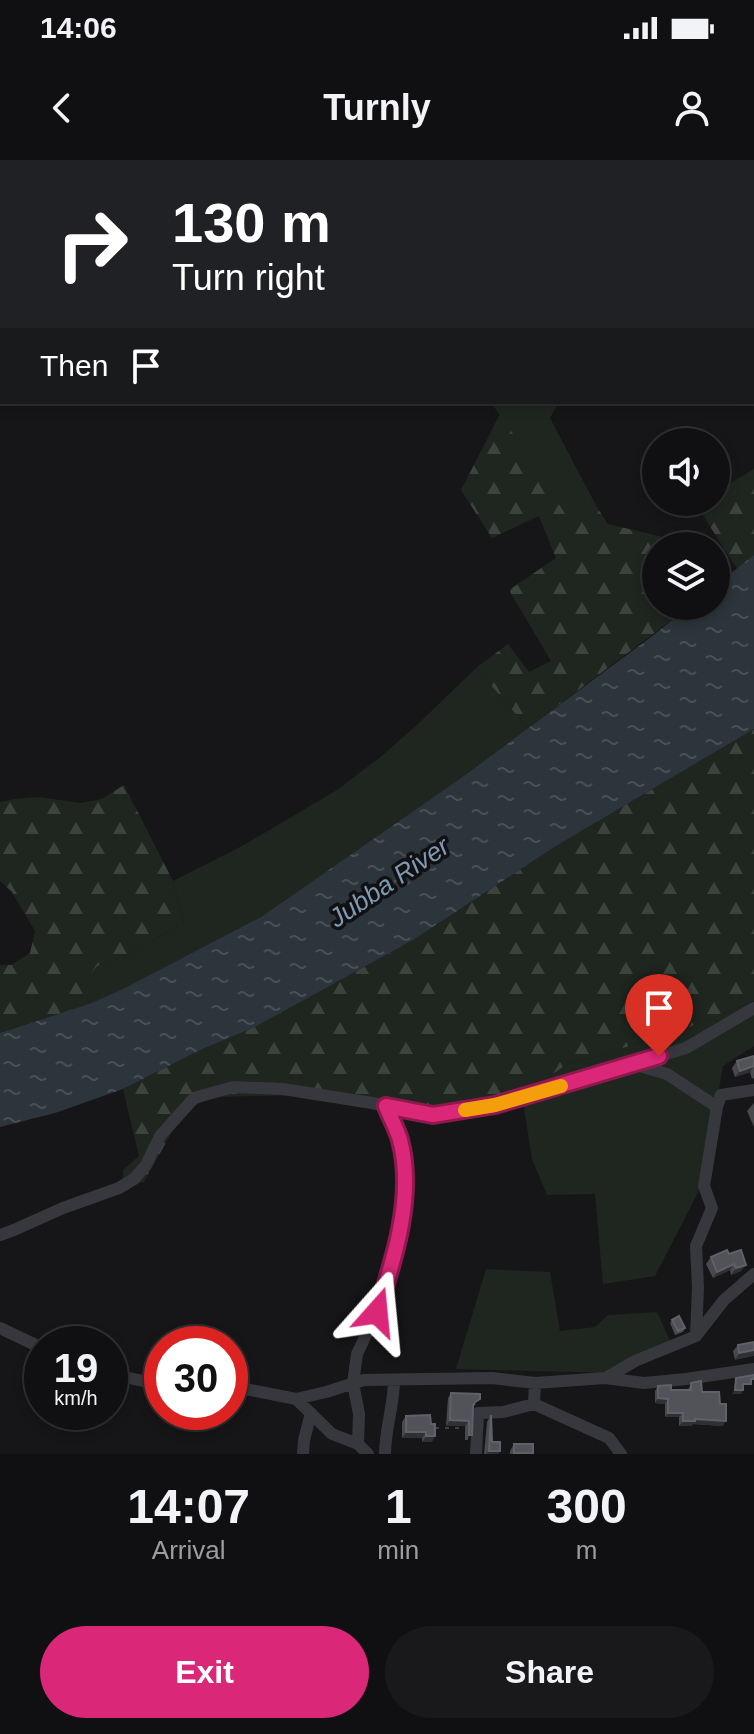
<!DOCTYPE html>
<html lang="en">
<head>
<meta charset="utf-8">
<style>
	body { margin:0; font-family:Arial,sans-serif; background:#19191b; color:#f1f3f6; height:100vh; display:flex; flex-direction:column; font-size:30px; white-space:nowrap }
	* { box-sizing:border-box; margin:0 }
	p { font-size:26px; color:#9c9d9f }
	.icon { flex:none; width:44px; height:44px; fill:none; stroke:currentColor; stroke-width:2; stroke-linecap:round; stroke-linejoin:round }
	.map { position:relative; height:1294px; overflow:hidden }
	.sheet { display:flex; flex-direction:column; background:#101012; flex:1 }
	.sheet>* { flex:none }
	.top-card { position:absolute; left:0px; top:0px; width:754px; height:244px; box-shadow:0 4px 12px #0003,0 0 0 2px #303032; background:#202124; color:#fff; overflow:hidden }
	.fabs { position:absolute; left:642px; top:268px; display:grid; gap:16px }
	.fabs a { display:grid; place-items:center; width:88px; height:88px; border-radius:50%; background:#101012; box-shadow:0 4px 12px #0003,0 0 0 2px #303032; font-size:40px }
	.speed { position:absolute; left:24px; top:1166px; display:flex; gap:16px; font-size:40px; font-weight:700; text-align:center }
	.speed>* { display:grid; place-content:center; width:104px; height:104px; border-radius:50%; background:#101012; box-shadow:0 4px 12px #0003,0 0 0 2px #303032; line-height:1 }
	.speed small { font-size:20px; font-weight:400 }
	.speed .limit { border:12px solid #d22; background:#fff; color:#111 }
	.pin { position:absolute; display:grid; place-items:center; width:68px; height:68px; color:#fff; margin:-82px -34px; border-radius:50% 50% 50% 0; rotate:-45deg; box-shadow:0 0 8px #0007 }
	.pin .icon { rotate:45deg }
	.me { position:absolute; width:88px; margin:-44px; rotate:18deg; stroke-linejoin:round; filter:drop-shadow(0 0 6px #0008) }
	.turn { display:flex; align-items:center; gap:28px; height:168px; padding:0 40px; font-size:36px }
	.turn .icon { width:104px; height:104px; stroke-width:2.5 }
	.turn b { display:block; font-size:56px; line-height:68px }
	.then { display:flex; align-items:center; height:76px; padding:0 40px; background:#0003; gap:16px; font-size:30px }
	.eta { display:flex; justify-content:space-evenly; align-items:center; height:136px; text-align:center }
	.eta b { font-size:48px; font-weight:600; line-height:56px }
	.primary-button { display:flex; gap:16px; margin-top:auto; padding:16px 40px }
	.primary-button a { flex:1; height:92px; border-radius:48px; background:#db2777; color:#fff; font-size:32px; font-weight:600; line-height:92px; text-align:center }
	.primary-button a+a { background:#19191b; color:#f1f3f6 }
	.status { display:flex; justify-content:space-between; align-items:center; height:56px; padding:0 40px; background:#101012; direction:ltr }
	.status svg { height:22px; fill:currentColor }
	header { display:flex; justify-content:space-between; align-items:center; height:104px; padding:0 40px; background:#101012; font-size:36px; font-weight:600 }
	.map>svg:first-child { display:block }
	.green { fill:#1e261f }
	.forest { fill:url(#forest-firs) }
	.water { fill:url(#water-ripples) }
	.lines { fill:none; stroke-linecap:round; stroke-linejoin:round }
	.path { stroke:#3d3f44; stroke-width:2; stroke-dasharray:4 6; stroke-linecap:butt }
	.minor { stroke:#37383d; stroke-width:12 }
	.wall { fill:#47494d }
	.shaded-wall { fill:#2f3033 }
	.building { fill:#525359; stroke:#5f6168; stroke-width:2 }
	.route-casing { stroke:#8e194d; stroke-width:20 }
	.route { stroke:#db2777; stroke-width:14 }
	.slow { stroke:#f59e0b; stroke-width:14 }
	.labels { text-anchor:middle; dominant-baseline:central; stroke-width:7; stroke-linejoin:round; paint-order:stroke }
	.water-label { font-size:26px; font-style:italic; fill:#7f9bb3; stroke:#111113 }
</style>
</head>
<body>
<div class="status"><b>14:06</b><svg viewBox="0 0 49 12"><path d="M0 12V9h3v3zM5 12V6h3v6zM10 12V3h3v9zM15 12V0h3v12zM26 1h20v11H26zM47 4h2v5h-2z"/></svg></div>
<header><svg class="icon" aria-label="back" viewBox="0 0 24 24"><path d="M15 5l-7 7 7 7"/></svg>Turnly<svg class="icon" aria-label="person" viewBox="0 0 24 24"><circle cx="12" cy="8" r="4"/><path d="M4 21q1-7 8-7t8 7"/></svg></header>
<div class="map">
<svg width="754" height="1294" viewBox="0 0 754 1294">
	<defs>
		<pattern id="forest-firs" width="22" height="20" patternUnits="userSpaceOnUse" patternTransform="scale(2)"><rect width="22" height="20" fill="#1e261f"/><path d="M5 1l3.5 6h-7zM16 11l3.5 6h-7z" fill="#3c433d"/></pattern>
		<pattern id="water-ripples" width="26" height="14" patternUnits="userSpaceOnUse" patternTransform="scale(2)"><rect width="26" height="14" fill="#2c353c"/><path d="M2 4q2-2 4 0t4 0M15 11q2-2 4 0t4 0" fill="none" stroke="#485056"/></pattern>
	</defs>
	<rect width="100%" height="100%" fill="#161618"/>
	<path class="green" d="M333,0H754V131L752,125V2H334Z
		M491,242H559L550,258L598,349L573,367Z
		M476,508L528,568L461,618L261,757L124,829L89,844L83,823L97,806L123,797L184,763L173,721L242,686L337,630L379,598L417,565Z
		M754,841V886L723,906L703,1023L655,1116L603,1124L595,1034L547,1035L532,999L522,935L566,905L677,872Z
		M486,1109L550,1112L560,1171L595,1167L608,1155L657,1152L671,1183L612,1213L456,1209Z"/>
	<path class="forest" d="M500,254L573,366L598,349L608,364L663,377L668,386H656V446H690L528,568L476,508L508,484L529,512L551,501L509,430L556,398L539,356L492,378L461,330Z
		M754,309V395L737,409L699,349L706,342H716V332Z
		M754,569V841L677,872L566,905L522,935L451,957L300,935L211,937L183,952L144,1022L123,1025V1010L139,996L123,929L200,890L255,867L413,780L556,686Z
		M124,625L173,721L184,763L123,797L97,806L84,823L89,844L0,873V805H11L30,793L35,771L12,732L0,721V642L15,639L38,637L81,643L102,639Z"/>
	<path class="water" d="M754,395V569L556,686L413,780L255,867L200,890L123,929L55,953L0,967V873L89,844L123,829L261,757L461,618L651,477L690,446H716V425Z"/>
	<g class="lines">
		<path class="path" d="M435,1268H464"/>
		<path class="minor" d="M633,904L667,914L717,947
			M0,1075L14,1070L63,1048L119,1028L134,1019L146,1005L160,976L194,938L233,927L283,929L372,943L433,955L495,945L686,888L754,848
			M0,1168L42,1188
			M696,1176L698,1127L696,1086L712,1048L704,1026L717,947L721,935L754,930
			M110,1214L162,1225
			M606,1218L635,1201L696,1176L724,1140L754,1114
			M535,1223L534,1244L609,1278L621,1294
			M230,1226L296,1239L326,1232L364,1220L492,1218L535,1223L605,1218L644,1223L686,1219L754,1209
			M296,1239L332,1274L358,1284L368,1294
			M358,1284L359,1254L353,1223L357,1194L377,1152L392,1106L400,1065L406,1014L400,980L386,946
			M303,1294L304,1280L311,1253
			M385,1294C385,1269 394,1245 394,1220
			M476,1294L478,1253L503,1252L534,1244"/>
	</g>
	<path class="wall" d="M754,896V918L752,919L750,912L735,917L732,908L737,901Z
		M754,943V967L747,951Z
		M729,1094L741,1111L731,1115L730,1110L713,1118L706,1104L711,1097Z
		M672,1160L685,1168L683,1172L675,1175L670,1163Z
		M754,1182L735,1200L733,1191L738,1185Z
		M691,1223L702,1232L720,1244L723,1266L693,1264L691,1266H679V1257H665V1244L655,1243V1231L658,1226L671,1230H688Z
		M451,1233L476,1244L473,1246L468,1280H465V1266H446L448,1238Z
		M491,1255L492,1282L500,1291L498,1294H484L487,1262Z
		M406,1256L431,1264L432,1282H422V1278H402V1262Z
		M514,1284L533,1293L532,1294H510V1291Z"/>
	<path class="shaded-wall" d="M754,906L750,912L735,917L740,911Z
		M734,1104L730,1110L713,1118L717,1112Z
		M746,1105L741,1111L731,1115L736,1108Z
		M754,1190V1196L735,1200L739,1193Z
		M735,1230H743L741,1234H732Z
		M658,1238L668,1239L665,1244L655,1243Z
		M668,1253H683L679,1257H665Z
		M695,1259L726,1261L723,1266L693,1264L691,1266H679L683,1261Z
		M450,1260L469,1261L465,1266H446Z
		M406,1272H426L422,1278H402Z
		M426,1276H435L432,1282H422Z
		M489,1291H500L498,1294H486Z"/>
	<path class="building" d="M754,896V906L740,911L737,901Z
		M727,1090L729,1094L741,1090L746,1105L736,1108L734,1104L717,1112L711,1097Z
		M679,1156L685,1168L678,1171L672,1160Z
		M754,1182V1190L739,1193L738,1185Z
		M754,1215V1219H751V1224H743V1230H735L736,1218Z
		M701,1221L702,1232H719L720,1244H726V1261L695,1259V1261H683V1253H668V1239L658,1238V1226L671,1225V1230H691V1223Z
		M451,1233L480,1234V1239L475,1242L473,1246L472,1275H469V1261L450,1260Z
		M430,1255L431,1264H435V1276H426V1272H406V1256Z
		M491,1255L492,1282H500V1291H489Z
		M514,1284H533V1293H514Z"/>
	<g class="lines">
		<g class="route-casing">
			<path id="route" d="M377,1152C394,1100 415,1035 400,980C397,969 390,957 386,946L433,955L495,945L659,896"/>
		</g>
		<use href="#route" class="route"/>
		<path class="slow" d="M465,950L495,945L561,926"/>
	</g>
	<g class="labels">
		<g class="water-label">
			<text transform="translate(389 722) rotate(-34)">Jubba River</text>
		</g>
	</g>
</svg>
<div class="fabs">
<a><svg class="icon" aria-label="sound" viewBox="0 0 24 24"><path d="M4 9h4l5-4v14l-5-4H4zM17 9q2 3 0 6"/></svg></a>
<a><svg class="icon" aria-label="layers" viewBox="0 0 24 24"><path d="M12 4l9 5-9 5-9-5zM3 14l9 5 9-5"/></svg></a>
</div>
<div class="speed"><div>19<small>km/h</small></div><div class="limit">30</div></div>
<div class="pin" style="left:659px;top:896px;background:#d93025"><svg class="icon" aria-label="arrive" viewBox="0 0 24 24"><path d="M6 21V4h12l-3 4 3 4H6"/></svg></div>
<svg class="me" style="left:377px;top:1152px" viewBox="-20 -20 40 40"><path d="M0-17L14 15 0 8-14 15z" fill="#db2777" stroke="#fff" stroke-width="4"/></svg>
<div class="top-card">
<div class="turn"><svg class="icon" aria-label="right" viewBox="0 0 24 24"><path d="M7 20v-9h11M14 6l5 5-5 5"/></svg><div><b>130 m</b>Turn right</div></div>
<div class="then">Then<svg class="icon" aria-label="arrive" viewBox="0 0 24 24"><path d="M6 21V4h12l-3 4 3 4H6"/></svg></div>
</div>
</div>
<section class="sheet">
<div class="eta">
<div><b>14:07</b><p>Arrival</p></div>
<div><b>1</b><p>min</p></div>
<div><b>300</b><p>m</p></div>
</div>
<div class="primary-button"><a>Exit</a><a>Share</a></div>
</section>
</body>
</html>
